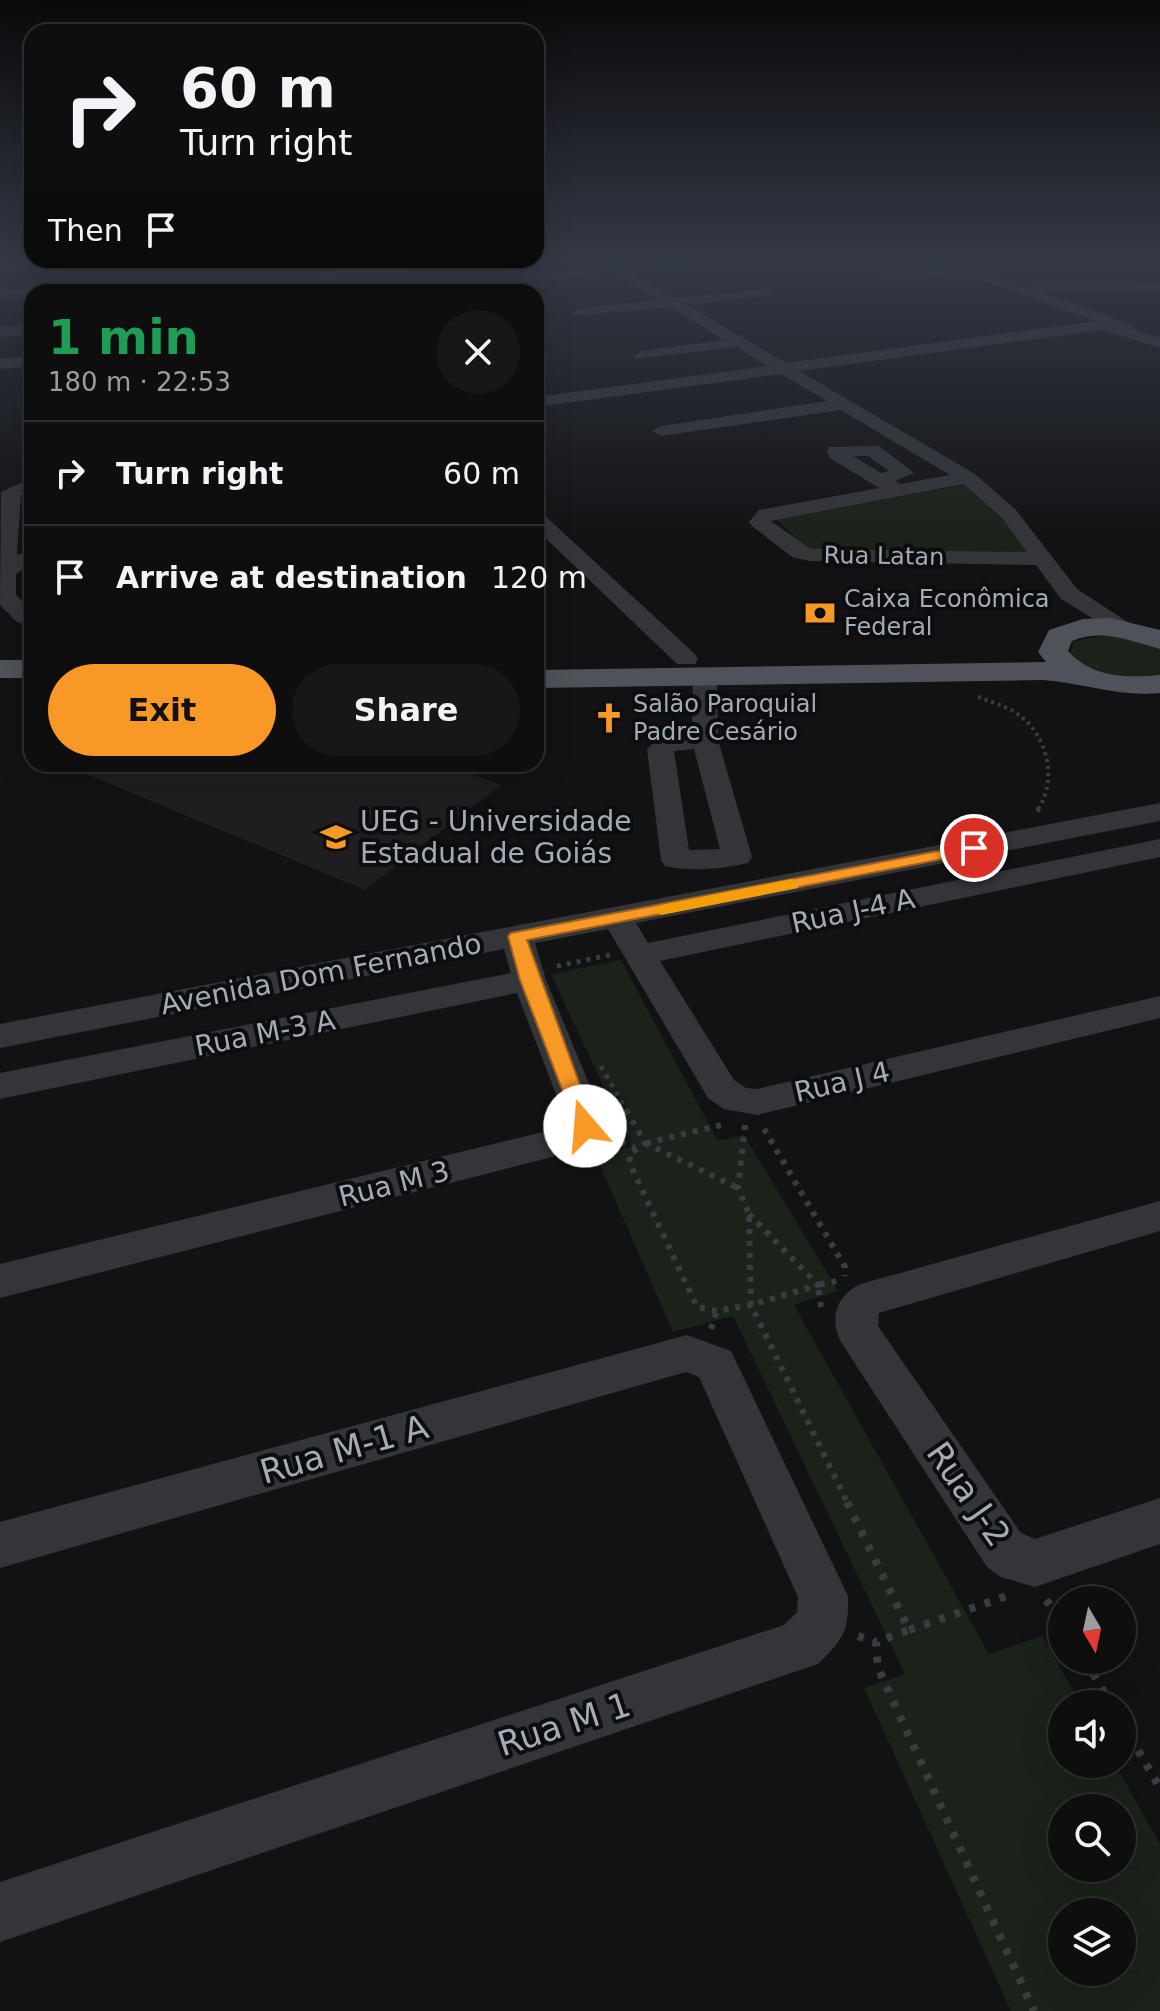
<!DOCTYPE html>
<html lang="en">
<head>
<meta charset="utf-8">
<style>
	body { margin:0; font-family:"DejaVu Sans",sans-serif; background:#171718; color:#f1f3f6; height:100vh; display:flex; flex-direction:column; font-size:30px; white-space:nowrap }
	* { box-sizing:border-box; margin:0 }
	p { font-size:26px; color:#9b9c9e }
	.icon { flex:none; width:44px; height:44px; fill:none; stroke:currentColor; stroke-width:2; stroke-linecap:round; stroke-linejoin:round }
	.map { position:relative; flex:1; overflow:hidden }
	.details { position:absolute; left:24px; top:284px; width:520px; height:488px; display:flex; flex-direction:column; background:#0e0e0f; border-radius:24px; box-shadow:0 8px 32px #0002,0 0 0 2px #2e2e2f }
	.details>* { flex:none }
	.banner { position:absolute; left:24px; top:24px; width:520px; height:244px; border-radius:24px; box-shadow:0 8px 32px #0002,0 0 0 2px #2e2e2f; background:#0e0e0f; color:#f1f3f6; overflow:hidden }
	.needle { width:52px; rotate:171deg }
	.buttons { position:absolute; left:1048px; top:1586px; display:grid; gap:16px }
	.buttons a { display:grid; place-items:center; width:88px; height:88px; border-radius:50%; background:#0e0e0f; box-shadow:0 8px 32px #0002,0 0 0 2px #2e2e2f; font-size:40px }
	.pin { position:absolute; display:grid; place-items:center; width:68px; height:68px; color:#fff; margin:-34px; border:4px solid #fff; border-radius:50%; box-shadow:0 2px 8px #0007 }
	.me { position:absolute; width:88px; margin:-44px; rotate:342deg; stroke-linejoin:round; filter:drop-shadow(0 0 6px #0008) }
	.turn { display:flex; align-items:center; gap:28px; height:168px; padding:0 24px; font-size:36px }
	.turn .icon { width:104px; height:104px; stroke-width:2.5 }
	.turn b { display:block; font-size:56px; line-height:68px }
	.then { display:flex; align-items:center; height:76px; padding:0 24px; background:#0003; gap:16px; font-size:30px }
	.round { display:grid; place-items:center; flex:none; width:84px; height:84px; border-radius:42px; background:#171718 }
	.overview { display:flex; align-items:center; justify-content:space-between; height:136px; padding:0 24px }
	h1 { font-size:48px; font-weight:700; line-height:60px; color:#1e9e55 }
	.button { display:flex; gap:16px; margin-top:auto; padding:16px 24px }
	.button a { flex:1; height:92px; border-radius:48px; background:#f79827; color:#111; font-size:32px; font-weight:700; line-height:92px; text-align:center }
	.button a+a { background:#171718; color:#f1f3f6 }
	ul { padding:0; list-style:none }
	li { display:flex; align-items:center; gap:24px; height:104px; padding:0 24px; border-top:2px solid #2e2e2f }
	li div { flex:1 }
	li b { display:block; font-size:30px }
	li em { font-style:normal }
	.map>svg:first-child { display:block }
	.built { fill:#1e1e21 }
	.green { fill:#1a221a; fill-rule:evenodd }
	.lines { fill:none; stroke-linecap:round; stroke-linejoin:round }
	.path-far3 { stroke:#393c40; stroke-width:4; stroke-dasharray:3 4; stroke-linecap:butt }
	.path-far2 { stroke:#393c40; stroke-width:5; stroke-dasharray:4 6; stroke-linecap:butt }
	.path-far1 { stroke:#393c40; stroke-width:6; stroke-dasharray:5 7; stroke-linecap:butt }
	.path { stroke:#393c40; stroke-width:8; stroke-dasharray:6 10; stroke-linecap:butt }
	.minor { fill:#333539; fill-rule:evenodd }
	.major { fill:#4f5258; fill-rule:evenodd }
	.route { fill:#f79827; stroke:#a16319; stroke-width:2 }
	.slow { fill:#f59e0b }
	.labels { text-anchor:middle; dominant-baseline:central; stroke-width:8; stroke-linejoin:round; paint-order:stroke }
	.far-street-label { font-size:24px; fill:#a3abb5; stroke:#0d0d0f }
	.far-poi-label { font-size:24px; fill:#a3abb5; stroke:#0d0d0f; text-anchor:start }
	.poi-label { font-size:28px; fill:#a3abb5; stroke:#0d0d0f; text-anchor:start }
	.street-label { font-size:28px; fill:#a3abb5; stroke:#0d0d0f }
	.near-street-label { font-size:34px; fill:#a3abb5; stroke:#0d0d0f }
</style>
</head>
<body>
<div class="map">
<svg width="1160" height="2011" viewBox="0 0 1160 2011">
	<rect width="100%" height="100%" fill="#121214"/>
	<path class="built" d="M105,764H442L501,785L365,890L86,774Z"/>
	<path class="green" d="M968,484L1009,526L1029,552H811L777,520Z
		M1112,634L1160,649V675C1128,685 1094,676 1070,655L1074,641Z
		M621,960L718,1141L744,1135L838,1291L794,1305L989,1654L1042,1636L1081,1704H1062V1764H1115L1160,1844V2011H1011L864,1688L905,1674L733,1316L673,1332L595,1154L631,1146L551,974ZM1062,1808H1122V1868H1062ZM1062,1912H1122V1972H1062Z"/>
	<g class="lines">
		<path class="path-far3" d="M978,697C992,702 1006,706 1019,715C1048,736 1058,781 1037,811"/>
		<path class="path-far2" d="M1037,811L1039,809
			M557,966L610,955
			M601,1066L627,1112"/>
		<path class="path-far1" d="M626,1110L645,1143L629,1155L631,1166L697,1307L717,1311L751,1305L848,1504
			M745,1125L738,1188L749,1214
			M764,1129L845,1267V1276
			M610,1137L635,1148
			M645,1143L738,1188
			M646,1143L722,1125
			M749,1214L818,1285L751,1305Z
			M821,1307L818,1285L837,1281
			M711,1329L717,1311"/>
		<path class="path" d="M847,1502L909,1630L876,1642L878,1668L1034,2011
			M1046,1600L1062,1620
			M909,1630L1007,1596
			M858,1636L876,1642
			M1085,1660L1111,1704
			M1122,1723L1160,1788"/>
		<path class="minor" d="M593,259L616,263L697,259L627,270L675,298L769,289L771,292L764,296L687,305L786,363L1096,321L961,273L887,282L880,278L887,274L945,267L929,259H949L1029,288L1035,283L1160,284V292L1038,291L1133,325L1134,330L1160,338V348L1102,330L799,371L975,474L1016,510L1077,589L1140,630L1136,635H1120L1061,599L1036,565L810,561L792,557L752,526L749,522L759,510L879,488L830,458L827,451L829,447L879,446L914,473L895,481L900,484L950,475L841,410L661,436L652,431L661,426L827,401L781,374L536,407V397L767,366L737,347L635,359L633,356L641,351L724,340L670,307L573,316L571,313L578,309L658,300L611,272L528,281L521,277L528,273L600,265ZM853,456H868L889,471L881,473ZM964,484L1002,518L1027,552L811,549L771,521Z
			M0,260H91L84,264L0,268Z
			M156,260H211L204,264L150,267V261Z
			M441,260H486L479,264L316,281L309,277L316,273Z
			M165,281L172,285L170,288L32,292V296L0,298V290Z
			M32,324V334L0,337V327Z
			M32,356V366L0,369V359Z
			M32,478V491L21,495L17,555L32,549V564L16,574V595L32,611V626L17,622L0,605L1,492Z
			M536,512L543,514L695,654L698,659L695,664H677L536,529Z
			M705,671L717,678L718,740L752,857L748,863C724,869 689,872 665,866L661,860L647,749L660,736L692,733L693,678ZM694,749L720,849L689,850L674,751Z
			M1160,803V821L636,923L648,943L1160,839V857L660,961L734,1080L746,1088L757,1089L1160,996V1018L757,1115L724,1109L708,1098L608,929L535,943L546,980L604,1120L591,1147L0,1298V1264L563,1127L566,1120L517,993L0,1099V1073L511,973L504,949L0,1048V1024Z
			M1160,1201V1231L879,1313L878,1326L1021,1533L1035,1539L1160,1498V1544L1035,1587L1001,1577L987,1567L841,1342C828,1317 838,1292 864,1283Z
			M687,1335L731,1351L848,1596C849,1632 843,1639 818,1664L0,1942V1882L784,1625L797,1612L798,1597L699,1377L686,1372L0,1568V1522Z"/>
		<path class="major" d="M1110,618L1160,630V649C1130,641 1102,628 1072,641L1068,651C1092,678 1127,678 1160,675V693C1118,697 1083,683 1043,680L536,688V670L1046,662L1038,652L1049,630L1083,619Z
			M0,660H32V678H0Z"/>
	</g>
	<linearGradient id="sky" x2="0" y2="1"><stop stop-color="#0a0a0b"/><stop offset="0.48" stop-color="#333945"/><stop offset="1" stop-color="#333945" stop-opacity="0"/></linearGradient>
	<rect width="1160" height="541" fill="url(#sky)"/>
	<path class="route" d="M974,844L979,845V852L527,940L595,1126L585,1133L578,1131L520,980L508,936L511,933Z"/>
	<path class="slow" d="M792,879L798,881V888L661,915L653,910L661,905Z"/>
	<defs>
		<g id="bank-bare" transform="scale(2.4)"><path d="M-6-4H6V4H-6ZM0-2.3a2.3 2.3 0 1 0 0 4.6a2.3 2.3 0 1 0 0-4.6Z" fill="#f79827" stroke="#0d0d0f" stroke-width="2.5" paint-order="stroke"/></g>
		<g id="church-bare" transform="scale(2.4)"><path d="M-1.2-6h2.4v3.5h3.3v2.4h-3.3V6h-2.4V-.1h-3.3v-2.4h3.3Z" fill="#f79827" stroke="#0d0d0f" stroke-width="2.5" paint-order="stroke"/></g>
		<g id="university-bare" transform="scale(2.4)"><path d="M0-5L7-2L0 1L-7-2ZM-4 1L0 2.5L4 1V4Q0 6-4 4Z" fill="#f79827" stroke="#0d0d0f" stroke-width="2.5" paint-order="stroke"/></g>
	</defs>
	<g fill-rule="evenodd">
		<use href="#bank-bare" x="820" y="613"/>
		<use href="#church-bare" x="609" y="718"/>
		<use href="#university-bare" x="336" y="837"/>
	</g>
	<g class="labels">
		<g class="far-street-label">
			<text transform="translate(884 556) rotate(1)">Rua Latan</text>
		</g>
		<g class="far-poi-label">
			<text x="844" y="599">Caixa Econômica<tspan x="844" dy="28">Federal</tspan></text>
			<text x="633" y="704">Salão Paroquial<tspan x="633" dy="28">Padre Cesário</tspan></text>
		</g>
		<g class="poi-label">
			<text x="360" y="821">UEG - Universidade<tspan x="360" dy="32">Estadual de Goiás</tspan></text>
		</g>
		<g class="street-label">
			<text transform="translate(853 911) rotate(-12)">Rua J-4 A</text>
			<text transform="translate(321 974) rotate(-11)">Avenida Dom Fernando</text>
			<text transform="translate(265 1033) rotate(-11)">Rua M-3 A</text>
			<text transform="translate(842 1082) rotate(-13)">Rua J 4</text>
			<text transform="translate(394 1184) rotate(-14)">Rua M 3</text>
		</g>
		<g class="near-street-label">
			<text transform="translate(344 1449) rotate(-16)">Rua M-1 A</text>
			<text transform="translate(969 1494) rotate(55)">Rua J-2</text>
			<text transform="translate(564 1724) rotate(-18)">Rua M 1</text>
		</g>
	</g>
</svg>
<div class="buttons">
<a><svg class="needle" viewBox="-14 -14 28 28"><path d="M0-13l5 13h-10z" fill="#e53935"/><path d="M0 13l5-13h-10z" fill="#9b9c9e"/></svg></a>
<a><svg class="icon" aria-label="sound" viewBox="0 0 24 24"><path d="M4 9h4l5-4v14l-5-4H4zM17 9q2 3 0 6"/></svg></a>
<a><svg class="icon" aria-label="search" viewBox="0 0 24 24"><circle cx="10" cy="10" r="6"/><path d="M15 15l6 6"/></svg></a>
<a><svg class="icon" aria-label="layers" viewBox="0 0 24 24"><path d="M12 4l9 5-9 5-9-5zM3 14l9 5 9-5"/></svg></a>
</div>
<div class="pin" style="left:974px;top:848px;background:#d93025"><svg class="icon" aria-label="arrive" viewBox="0 0 24 24"><path d="M6 21V4h12l-3 4 3 4H6"/></svg></div>
<svg class="me" style="left:585px;top:1126px" viewBox="-20 -20 40 40"><circle r="19" fill="#fff"/><path d="M0-13L10 11 0 6-10 11z" fill="#f79827"/></svg>
<div class="banner">
<div class="turn"><svg class="icon" aria-label="right" viewBox="0 0 24 24"><path d="M7 20v-9h11M14 6l5 5-5 5"/></svg><div><b>60 m</b>Turn right</div></div>
<div class="then">Then<svg class="icon" aria-label="arrive" viewBox="0 0 24 24"><path d="M6 21V4h12l-3 4 3 4H6"/></svg></div>
</div>
<section class="details">
<div class="overview"><div><h1>1 min</h1><p>180 m · 22:53</p></div><a class="round"><svg class="icon" aria-label="close" viewBox="0 0 24 24"><path d="M6 6l12 12M18 6L6 18"/></svg></a></div>
<ul>
<li><svg class="icon" aria-label="right" viewBox="0 0 24 24"><path d="M7 20v-9h11M14 6l5 5-5 5"/></svg><div><b>Turn right</b></div><em>60 m</em></li>
<li><svg class="icon" aria-label="arrive" viewBox="0 0 24 24"><path d="M6 21V4h12l-3 4 3 4H6"/></svg><div><b>Arrive at destination</b></div><em>120 m</em></li>
</ul>
<div class="button"><a>Exit</a><a>Share</a></div>
</section>
</div>
</body>
</html>
